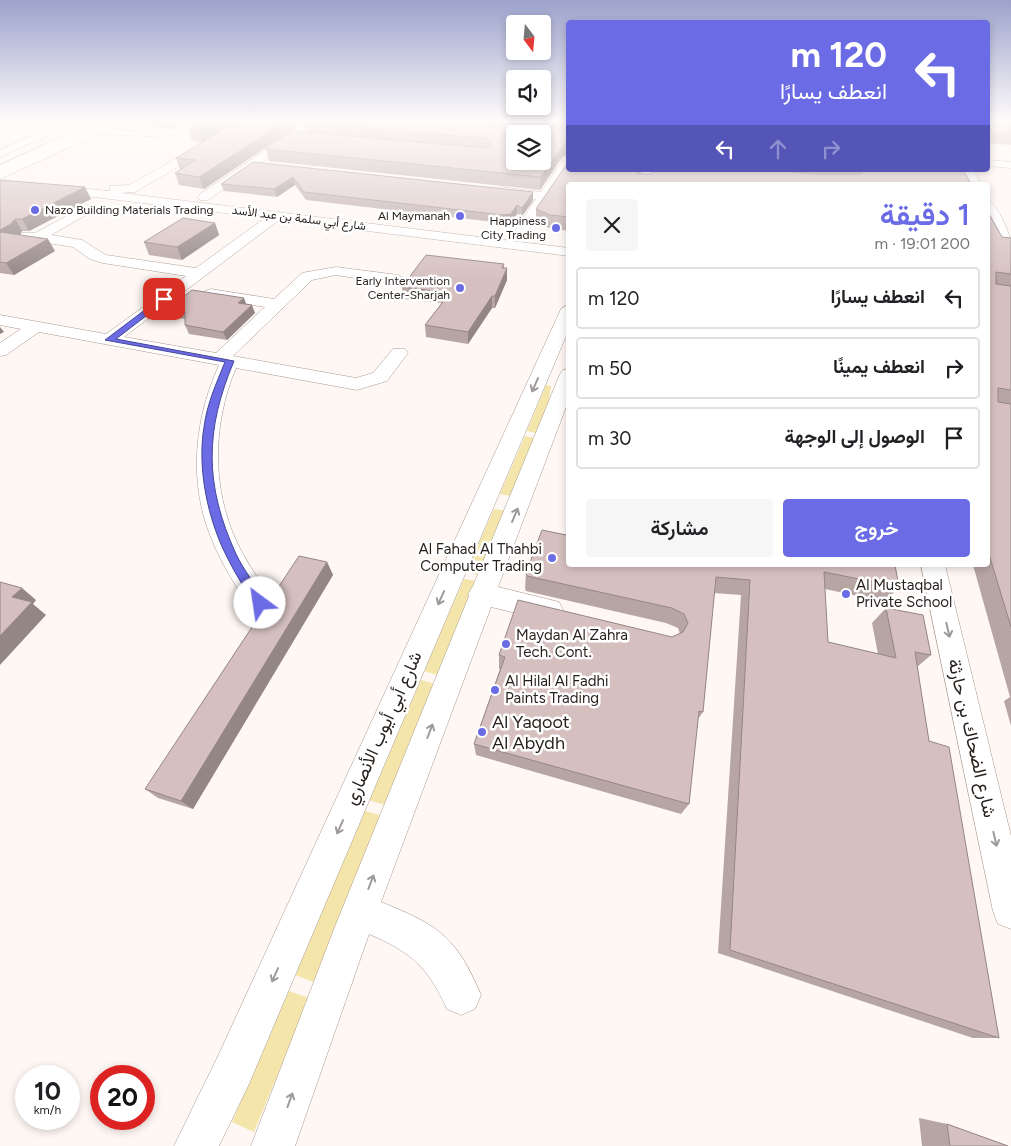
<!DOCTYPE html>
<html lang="ar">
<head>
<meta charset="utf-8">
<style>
	body { margin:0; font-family:Figtree,Vazirmatn,sans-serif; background:#f6f6f6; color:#202124; direction:rtl; height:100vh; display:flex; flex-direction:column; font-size:19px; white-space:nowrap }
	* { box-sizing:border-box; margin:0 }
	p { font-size:16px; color:#757577 }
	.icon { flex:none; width:28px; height:28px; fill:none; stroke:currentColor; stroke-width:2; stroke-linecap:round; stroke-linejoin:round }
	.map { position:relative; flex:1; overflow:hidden; direction:ltr }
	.details { position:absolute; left:566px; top:182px; width:424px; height:385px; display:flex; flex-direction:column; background:#fff; border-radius:5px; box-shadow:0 2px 8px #0003; direction:rtl }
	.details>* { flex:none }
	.top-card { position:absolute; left:566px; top:20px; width:424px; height:152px; border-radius:5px; box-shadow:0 2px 8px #0003; direction:rtl; background:#6a6be5; color:#fff; overflow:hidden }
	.needle { width:32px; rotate:164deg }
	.controls { position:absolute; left:506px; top:15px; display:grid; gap:10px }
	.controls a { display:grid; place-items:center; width:45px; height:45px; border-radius:5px; background:#fff; box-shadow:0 2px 8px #0003; font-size:25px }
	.speed { position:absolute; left:15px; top:1065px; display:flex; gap:10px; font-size:25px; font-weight:700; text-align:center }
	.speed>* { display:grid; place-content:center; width:65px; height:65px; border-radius:50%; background:#fff; box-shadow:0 2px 8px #0003; line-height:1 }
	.speed small { font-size:12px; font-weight:400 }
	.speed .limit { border:8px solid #d22; background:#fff; color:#111 }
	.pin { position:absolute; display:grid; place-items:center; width:42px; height:42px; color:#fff; margin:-21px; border-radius:10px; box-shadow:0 2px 8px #0006 }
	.me { position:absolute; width:55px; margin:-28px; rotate:329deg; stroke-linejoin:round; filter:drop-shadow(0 0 4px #0008) }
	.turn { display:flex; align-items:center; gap:18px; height:105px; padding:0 20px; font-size:22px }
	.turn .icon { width:65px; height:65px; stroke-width:2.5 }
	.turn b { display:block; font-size:35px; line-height:42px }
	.lanes { display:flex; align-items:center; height:48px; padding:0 20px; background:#0003; justify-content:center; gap:25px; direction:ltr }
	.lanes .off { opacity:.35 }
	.round { display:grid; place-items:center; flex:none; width:52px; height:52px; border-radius:5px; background:#f6f6f6 }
	.summary { display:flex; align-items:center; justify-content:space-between; height:85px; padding:0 20px }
	h1 { font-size:30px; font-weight:600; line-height:38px; color:#6a6be5 }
	.action { display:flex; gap:10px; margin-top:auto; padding:10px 20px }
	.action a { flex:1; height:58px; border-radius:5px; background:#6a6be5; color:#fff; font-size:20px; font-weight:600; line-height:58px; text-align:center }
	.action a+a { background:#f6f6f6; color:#202124 }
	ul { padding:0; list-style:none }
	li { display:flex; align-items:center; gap:15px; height:62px; margin:0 10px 8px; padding:0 10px; border:2px solid #e0e0e0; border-radius:5px }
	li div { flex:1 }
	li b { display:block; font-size:19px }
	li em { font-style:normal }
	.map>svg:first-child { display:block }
	.green { fill:#f4e6aa }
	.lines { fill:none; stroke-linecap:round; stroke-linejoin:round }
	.minor-casing { stroke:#a9988f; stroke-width:1 }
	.highway-casing { stroke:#a9988f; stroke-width:1 }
	.minor { fill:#fff; fill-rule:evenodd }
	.highway { fill:#fff; fill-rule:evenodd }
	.wall { fill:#b7a5a4 }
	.shaded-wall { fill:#958686 }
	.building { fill:#d5c0bf; stroke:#958686; fill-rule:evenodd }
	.oneway { stroke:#9d9a99 }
	.route { fill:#6a6be5; stroke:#454695 }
	.poi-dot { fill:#6a6be5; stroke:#fff; stroke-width:2 }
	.labels { text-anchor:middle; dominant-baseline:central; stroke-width:5; stroke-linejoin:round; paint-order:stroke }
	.far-poi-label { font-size:12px; fill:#261f1c; stroke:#fff; text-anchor:end }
	.far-street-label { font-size:12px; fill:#261f1c; stroke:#fff }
	.poi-label { font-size:15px; fill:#261f1c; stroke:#fff; text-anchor:start }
	.near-poi-label { font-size:18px; fill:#261f1c; stroke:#fff; text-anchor:start }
	.near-street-label { font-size:18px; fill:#261f1c; stroke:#fff }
</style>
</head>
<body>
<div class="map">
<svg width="1011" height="1146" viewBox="0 0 1011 1146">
	<rect width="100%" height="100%" fill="#fef7f3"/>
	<path class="green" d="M546,385L551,386L549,402L536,433L527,431Z
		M525,436L535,438L511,496L500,494Z
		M494,509L506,511L479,575L466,572Z
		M464,579L476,581L437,675L424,671Z
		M421,680L435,684L385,805L369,800Z
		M365,811L383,816L314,982L295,975Z
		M289,991L309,998L254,1132L232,1122Z"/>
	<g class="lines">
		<g class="minor-casing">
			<path id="minor" d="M68,120H82L0,157V150Z
				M113,120H127L110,129C129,130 148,133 167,130C180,128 188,120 201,120L190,129L164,137L99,134L0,179V172Z
				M245,120H258L135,192L121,193L569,248V256L279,220L124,337L216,353L265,307L205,297L203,294L205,291L211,289L274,299L302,273L307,272L336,267L398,275L406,280L398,285L336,275L312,280L233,356L356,378L373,373L393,349H405L408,353L387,381L357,390L236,368C211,427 211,497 243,554C252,571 264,586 273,603L269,611L260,614L251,611C237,587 222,565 212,540C188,483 194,420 219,365L39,332L6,355L0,356V343L21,329L0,325V315L106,334L186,276L103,263L90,259L73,247L22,239L20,236L22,233H35L87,205L91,206L93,209L91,212L51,235L82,240L106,255L196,268L265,218L94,197L0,189V181L110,191V186L129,185Z
				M311,120H323L208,200H200L198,197L200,194Z
				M569,156V168L525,236L523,239H513L511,236L536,199L500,195L494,191L500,187L541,192L565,157Z
				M988,160L1011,162V168L988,166Z
				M643,170H655L649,185H637Z
				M961,170H973L982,185H970Z
				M988,201C997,203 1011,235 1011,244H1001L999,241L988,217Z
				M569,304V329L249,1084L219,1146H174L219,1054L561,309Z
				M569,369V399L498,587L559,602L563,610L559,618L550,621L491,607L381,902C438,925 456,936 481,995L475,1009L461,1015L447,1009C428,967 411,952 369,934L295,1146H251L336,924L469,596L468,594L473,586L560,374L563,370Z
				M921,565H945L1011,836V929L998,924L993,911Z"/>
		</g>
		<g class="highway-casing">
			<path id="highway" d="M99,120H114L0,174V165Z"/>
		</g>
		<use href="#minor" class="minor"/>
		<use href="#highway" class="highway"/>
	</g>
	<path class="wall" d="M130,120H307L204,189L179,185L175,173L180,170L176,158L202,142L192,141L188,130L191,128L188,122L167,128L132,125Z
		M308,120H569V154L563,156L540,190L269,161L266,149L307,133L304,123Z
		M988,120H1011V145L988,143Z
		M569,161V170H641L640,174H652L654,170H963L972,185H569V231L549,228L536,222V209Z
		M253,162L533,192V201L522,216L517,214L511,222L503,223L306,200L295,185L277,197L224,191L221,184Z
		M0,180L91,199L29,231H22L20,235L55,251L14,275L0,273Z
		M988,212L1002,237L1011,238V726L1004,701L1010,697L973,565H988Z
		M215,223L219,235L182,260L149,255L144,242Z
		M504,264V268H507V280L495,308H492L468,344L426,337L425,325L442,303L403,299L402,287Z
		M246,304L255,313L227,340L189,334L185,325V319L172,317L168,309Z
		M566,535L895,565L899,587L885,602L825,589L828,642L878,654L872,623L886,608L931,655L917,667L929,741L999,1038H973L718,953L741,595L714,593L703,712L698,719L689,804L681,814L476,755L474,744L500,669H499V655L672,637L680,634L678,628L666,623L526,591L525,588L526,573Z
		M327,562L333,575L193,809L158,798L145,789Z
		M919,1118L947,1124L1008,1146H922Z"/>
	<path class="shaded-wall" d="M164,120H188V122L167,128Z
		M217,120H241L202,142L198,130Z
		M288,120H307L204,189L199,177Z
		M569,143V154L563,156L540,190L541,177L564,144Z
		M293,177L295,185L277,197L274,189Z
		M85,187L91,199L29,231L22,219Z
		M533,192V201L522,216V208Z
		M517,205V214L511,222L503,223V215Z
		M15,219L22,231L18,237H0V230Z
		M215,223L219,235L182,260L177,247Z
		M48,239L55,251L14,275L6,263Z
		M507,268V280L495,308V296Z
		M492,296V308L468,344V332Z
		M244,298L247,306L238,303Z
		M252,305L255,313L227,340L223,332Z
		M0,327L4,332L0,334Z
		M327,562L333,575L193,809L181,801Z
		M22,588L36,600L33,604L46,615L0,665V636L12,597Z"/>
	<path class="building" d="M201,120H217L198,130H188L206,121Z
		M239,120H288L199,177L175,173L196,160L176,158Z
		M308,120H470L515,125H541L542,127L569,129V143L564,144L541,177L266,149L292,131L486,148L493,144L486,138L304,123ZM515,134H542V161H515Z
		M988,120H1011V133L988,131Z
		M569,161V170H639L637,174H652L654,170H774L815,174H861L863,172L860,170H963L972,185H569V217L550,215L536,209Z
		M253,162L533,192L522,208L517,205L511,214L503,215L304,192L293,177L274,189L221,184Z
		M0,180L85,187L22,219H15L11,224L0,230Z
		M988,212L1002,237L1011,238V274L996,272V284L1011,286V390L998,388V402L1011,404V627L988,551Z
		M183,218L215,223L177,247L144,242Z
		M0,232L48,239L6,263L0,262Z
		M426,255L504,264L502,268H507L495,296H492L468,332L425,325L450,293L402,287Z
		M192,290L244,298L238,303L252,305L223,332L185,325V311L168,309Z
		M569,526V565H895L899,587L824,572L828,642L896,658L886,608L923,615L931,655L915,652L929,741L949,747L999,1038L730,950L750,580L716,577L703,712L699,711L689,804L474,744L505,657L499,655L518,600L672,637L683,632L688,623L684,614L672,608L527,576L526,573L542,530L566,535Z
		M299,556L327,562L181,801L145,789Z
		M0,582L22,588L12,597L32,602L0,636Z
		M947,1124L1008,1146H950Z"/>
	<defs><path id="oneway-shaft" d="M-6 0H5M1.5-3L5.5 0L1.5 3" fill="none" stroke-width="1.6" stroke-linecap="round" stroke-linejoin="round" transform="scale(1.25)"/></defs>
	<g class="oneway">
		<use href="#oneway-shaft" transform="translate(535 385) rotate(114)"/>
		<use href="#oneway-shaft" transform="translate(515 515) rotate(-67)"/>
		<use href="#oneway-shaft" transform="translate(441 598) rotate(114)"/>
		<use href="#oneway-shaft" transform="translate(948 630) rotate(77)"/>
		<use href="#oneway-shaft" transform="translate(430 731) rotate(-69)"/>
		<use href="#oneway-shaft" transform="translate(340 827) rotate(114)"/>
		<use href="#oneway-shaft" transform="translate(995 839) rotate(77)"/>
		<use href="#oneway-shaft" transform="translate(371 882) rotate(-69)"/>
		<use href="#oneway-shaft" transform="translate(275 975) rotate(114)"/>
		<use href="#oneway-shaft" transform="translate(290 1100) rotate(-70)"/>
	</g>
	<linearGradient id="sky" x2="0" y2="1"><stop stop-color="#9ca2cc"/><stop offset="0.43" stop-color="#fffbfa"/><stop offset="1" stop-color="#fffbfa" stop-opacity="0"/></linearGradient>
	<rect width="1011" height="281" fill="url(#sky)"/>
	<path class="route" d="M162,297L168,299L116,339L234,361C205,430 204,484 236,554C244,571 257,586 266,603L260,608L256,606C246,590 235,574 227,557C208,520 197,469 204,427C207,404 216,384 225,362L105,340Z"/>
	<g class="poi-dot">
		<circle cx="35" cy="210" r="5"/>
		<circle cx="460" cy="216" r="5"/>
		<circle cx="556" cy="228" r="5"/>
		<circle cx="460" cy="288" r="5"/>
		<circle cx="552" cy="558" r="5"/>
		<circle cx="846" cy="594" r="5"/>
		<circle cx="506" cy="644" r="5"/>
		<circle cx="495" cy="690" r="5"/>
		<circle cx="482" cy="732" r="5"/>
	</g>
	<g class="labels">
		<g class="far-poi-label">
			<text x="45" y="210" text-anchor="start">Nazo Building Materials Trading</text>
			<text x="450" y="216">Al Maymanah</text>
			<text x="546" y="221">Happiness<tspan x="546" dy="14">City Trading</tspan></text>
			<text x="450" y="281">Early Intervention<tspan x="450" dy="14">Center-Sharjah</tspan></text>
		</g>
		<g class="far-street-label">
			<text transform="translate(299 218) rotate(7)">شارع أبي سلمة بن عبد الأسد</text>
		</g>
		<g class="poi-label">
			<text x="542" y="549" text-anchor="end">Al Fahad Al Thahbi<tspan x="542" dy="17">Computer Trading</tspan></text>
			<text x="856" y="585">Al Mustaqbal<tspan x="856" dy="17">Private School</tspan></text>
			<text x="516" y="635">Maydan Al Zahra<tspan x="516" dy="17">Tech. Cont.</tspan></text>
			<text x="505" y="681">Al Hilal Al Fadhi<tspan x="505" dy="17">Paints Trading</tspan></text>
		</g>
		<g class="near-poi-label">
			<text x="492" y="722">Al Yaqoot<tspan x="492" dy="21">Al Abydh</tspan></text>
		</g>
		<g class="near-street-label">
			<text transform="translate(383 728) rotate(-66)">شارع أبي أيوب الأنصاري</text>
			<text transform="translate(972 738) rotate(77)">شارع الضحاك بن حارثة</text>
		</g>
	</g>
</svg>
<div class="controls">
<a><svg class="needle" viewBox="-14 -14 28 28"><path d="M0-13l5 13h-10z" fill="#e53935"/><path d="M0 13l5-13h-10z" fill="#757577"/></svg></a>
<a><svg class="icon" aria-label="sound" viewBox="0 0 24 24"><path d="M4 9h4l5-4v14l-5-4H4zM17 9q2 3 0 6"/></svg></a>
<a><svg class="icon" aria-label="layers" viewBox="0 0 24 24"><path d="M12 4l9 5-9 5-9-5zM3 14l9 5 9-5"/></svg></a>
</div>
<div class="speed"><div>10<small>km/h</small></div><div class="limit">20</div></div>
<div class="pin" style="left:164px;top:299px;background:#d93025"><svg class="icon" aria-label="arrive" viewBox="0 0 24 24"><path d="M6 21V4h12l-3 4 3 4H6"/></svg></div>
<svg class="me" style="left:260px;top:603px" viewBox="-20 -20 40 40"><circle r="19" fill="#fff"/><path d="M0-13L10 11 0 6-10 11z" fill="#6a6be5"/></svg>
<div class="top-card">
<div class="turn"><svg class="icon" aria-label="left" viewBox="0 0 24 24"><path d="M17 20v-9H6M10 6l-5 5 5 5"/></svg><div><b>120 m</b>انعطف يسارًا</div></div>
<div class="lanes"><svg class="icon" aria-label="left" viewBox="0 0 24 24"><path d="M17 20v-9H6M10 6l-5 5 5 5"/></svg><svg class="icon off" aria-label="ahead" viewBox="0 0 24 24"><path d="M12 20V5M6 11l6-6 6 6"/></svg><svg class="icon off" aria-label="right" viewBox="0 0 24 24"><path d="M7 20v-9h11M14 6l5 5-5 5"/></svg></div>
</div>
<section class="details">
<div class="summary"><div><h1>1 دقيقة</h1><p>200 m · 19:01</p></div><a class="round"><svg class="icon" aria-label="close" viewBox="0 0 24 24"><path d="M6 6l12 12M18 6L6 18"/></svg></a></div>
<ul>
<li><svg class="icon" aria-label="left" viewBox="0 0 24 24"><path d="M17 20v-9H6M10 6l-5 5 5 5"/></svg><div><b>انعطف يسارًا</b></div><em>120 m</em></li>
<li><svg class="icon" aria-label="right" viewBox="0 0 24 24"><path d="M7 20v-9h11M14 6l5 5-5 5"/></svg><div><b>انعطف يمينًا</b></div><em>50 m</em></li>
<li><svg class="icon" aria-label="arrive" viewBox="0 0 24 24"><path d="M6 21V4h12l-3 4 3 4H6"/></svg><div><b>الوصول إلى الوجهة</b></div><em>30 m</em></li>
</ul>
<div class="action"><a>خروج</a><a>مشاركة</a></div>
</section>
</div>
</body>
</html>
